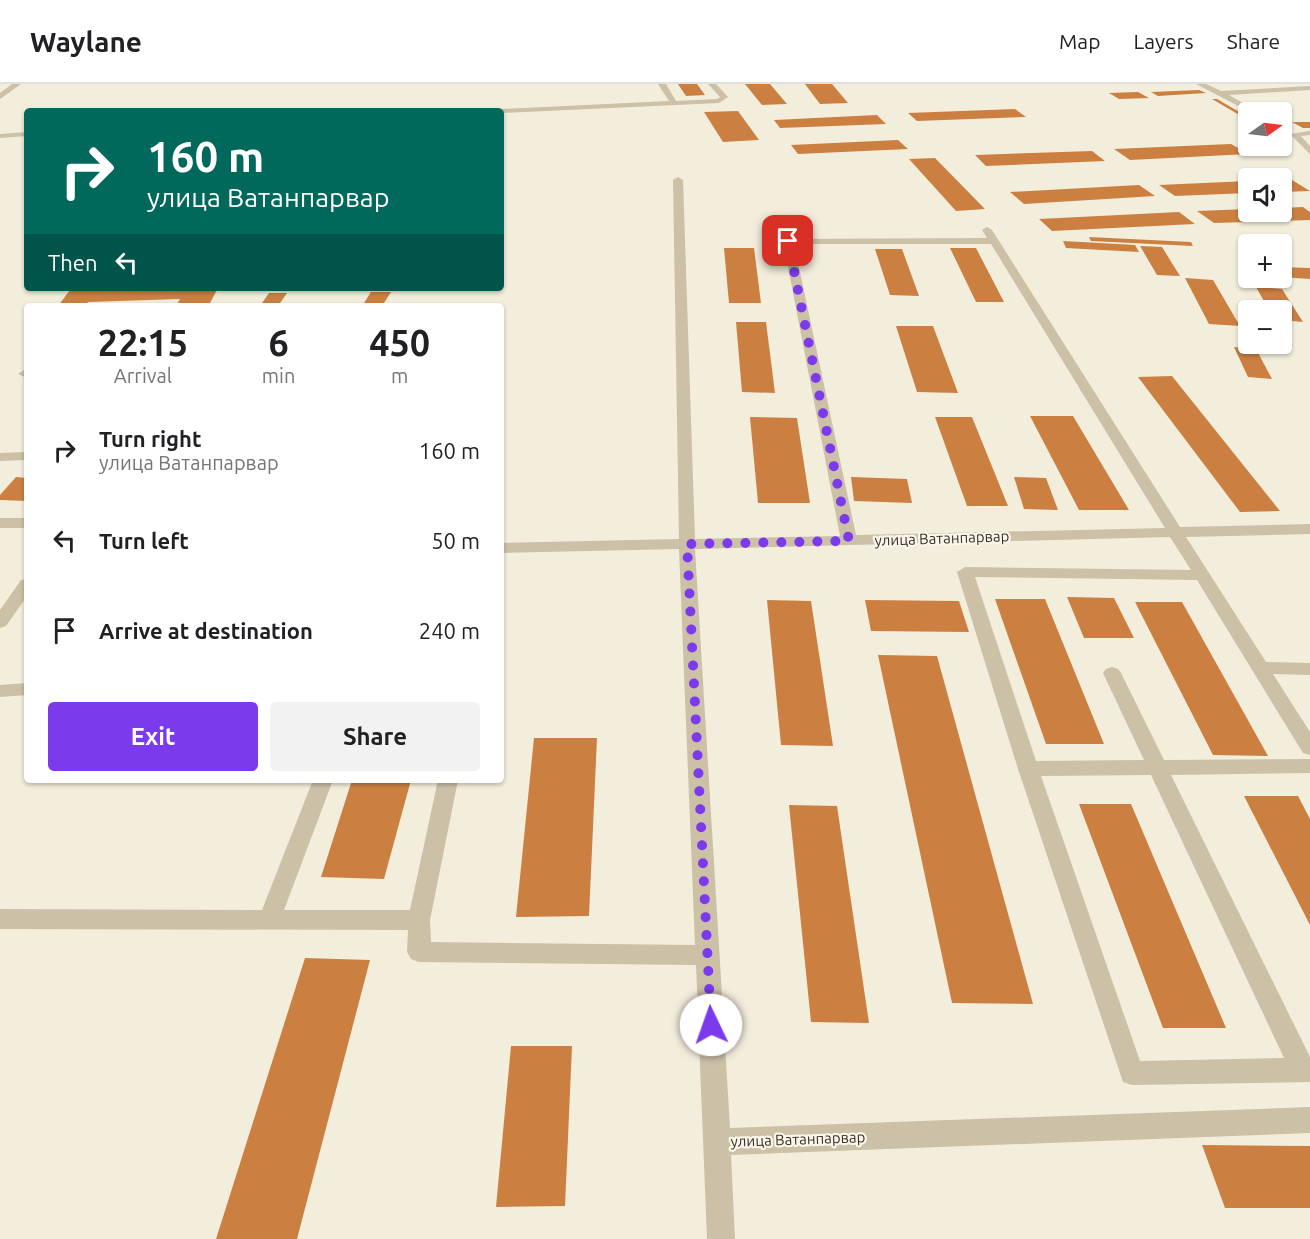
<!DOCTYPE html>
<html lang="en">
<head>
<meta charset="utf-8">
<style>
	body { margin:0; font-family:Ubuntu,sans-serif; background:#f2f2f2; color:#202124; height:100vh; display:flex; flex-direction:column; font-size:22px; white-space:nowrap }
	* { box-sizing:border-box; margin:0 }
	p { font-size:20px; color:#757577 }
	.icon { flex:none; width:33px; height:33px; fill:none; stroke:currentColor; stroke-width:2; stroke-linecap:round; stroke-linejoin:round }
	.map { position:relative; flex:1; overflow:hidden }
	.details { position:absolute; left:24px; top:219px; width:480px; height:480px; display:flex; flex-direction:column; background:#fff; border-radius:6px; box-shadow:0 2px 4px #0004 }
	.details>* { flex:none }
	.banner { position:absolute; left:24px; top:24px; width:480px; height:183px; border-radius:6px; box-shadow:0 2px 4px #0004; background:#00695c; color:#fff; overflow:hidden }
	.needle { width:39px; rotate:76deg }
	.fabs { position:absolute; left:1238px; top:18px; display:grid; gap:12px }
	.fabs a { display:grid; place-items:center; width:54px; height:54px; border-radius:6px; background:#fff; box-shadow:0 2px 4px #0004; font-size:30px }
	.pin { position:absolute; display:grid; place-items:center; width:51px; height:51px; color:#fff; margin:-26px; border-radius:12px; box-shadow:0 3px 9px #0006 }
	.me { position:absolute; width:66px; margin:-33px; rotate:357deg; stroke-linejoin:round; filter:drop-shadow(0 0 4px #0008) }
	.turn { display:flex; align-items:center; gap:21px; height:126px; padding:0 24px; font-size:27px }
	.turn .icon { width:78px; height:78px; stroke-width:2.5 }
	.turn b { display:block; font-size:42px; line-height:51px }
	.then { display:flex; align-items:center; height:57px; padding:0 24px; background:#0003; gap:12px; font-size:22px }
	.eta { display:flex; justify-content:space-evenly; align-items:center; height:102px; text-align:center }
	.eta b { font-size:36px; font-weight:700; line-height:42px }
	.cta { display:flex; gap:12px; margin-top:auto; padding:12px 24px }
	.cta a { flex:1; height:69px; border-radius:6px; background:#7c3aed; color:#fff; font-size:24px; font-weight:700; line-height:69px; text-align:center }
	.cta a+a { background:#f2f2f2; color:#202124 }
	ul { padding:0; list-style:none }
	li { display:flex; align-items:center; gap:18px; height:90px; padding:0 24px }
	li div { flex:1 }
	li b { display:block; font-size:22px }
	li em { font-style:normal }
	header { display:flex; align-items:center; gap:36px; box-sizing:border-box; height:84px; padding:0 30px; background:#fff; border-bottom:2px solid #e0e0e0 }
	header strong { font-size:28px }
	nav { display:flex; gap:33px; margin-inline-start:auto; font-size:21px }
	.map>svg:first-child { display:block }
	.building { fill:#cb8042 }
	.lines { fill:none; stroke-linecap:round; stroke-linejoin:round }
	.minor { fill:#ccc0a7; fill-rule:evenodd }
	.route { stroke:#7c3aed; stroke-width:10; stroke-dasharray:0 18 }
	.labels { text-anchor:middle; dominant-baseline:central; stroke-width:4.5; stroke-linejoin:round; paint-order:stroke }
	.street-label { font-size:15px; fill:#383028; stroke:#faf6e9 }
</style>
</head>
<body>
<header>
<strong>Waylane</strong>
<nav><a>Map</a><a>Layers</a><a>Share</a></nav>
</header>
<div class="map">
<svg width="1310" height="1155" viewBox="0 0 1310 1155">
	<rect width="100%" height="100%" fill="#f3eddc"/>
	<path class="building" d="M678,0H697L705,11L686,12Z
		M745,0H770L787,20L762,21Z
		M805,0H832L848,19L820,20Z
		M1199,6L1206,9L1158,12L1151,8Z
		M1138,8L1149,14L1119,15L1109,9Z
		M1212,15H1217L1248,33V36Z
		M1015,25L1026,33L917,37L908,29Z
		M738,27L759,56L723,58L704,28Z
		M877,31L886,40L780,44L774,36Z
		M1292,38H1310V44H1303Z
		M898,56L908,65L798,70L791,61Z
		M1231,60L1249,70L1130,76L1114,65Z
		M1092,67L1105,77L986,82L975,71Z
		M935,74L985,125L956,127L909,75Z
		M1281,96H1292L1310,107L1281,108Z
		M1248,97V109L1175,112L1159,101Z
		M1139,101L1155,112L1024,120L1010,108Z
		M1303,123L1310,128V136L1214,139L1197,127L1248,125V128H1281V124Z
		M1179,128L1195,140L1052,147L1039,135Z
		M1089,153L1191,158L1193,162L1091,157Z
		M1063,157L1135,161L1139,168L1066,164Z
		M1140,162L1162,163L1180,192L1157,191Z
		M724,164H754L761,219H729Z
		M950,164H976L1004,218H976Z
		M875,165H902L919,212L890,211Z
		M1281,183L1310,184V195L1281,193Z
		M1185,194L1213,196L1240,242L1209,240Z
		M1256,203L1282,205L1303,238L1281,236V226H1269Z
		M132,204H218L210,219L177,220L180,215L88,218L85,222H58L70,206Z
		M371,208H391L382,222H362Z
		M269,209H287L278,222H260Z
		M736,238H766L775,309L742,308Z
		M896,242H933L958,309L917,308Z
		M1234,263L1256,265L1272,295L1248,293Z
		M1172,292L1280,427L1240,428L1138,293Z
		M1030,332H1073L1129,426H1079Z
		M750,333L797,334L810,419H758Z
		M935,333H972L1008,422H967Z
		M16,393L27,394V417L0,416V411Z
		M851,393L907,395L912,419L854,417Z
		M1014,393L1046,394L1058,426L1024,425Z
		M1067,513L1114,514L1134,554H1084Z
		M995,515H1045L1104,660H1046Z
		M767,516L811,517L833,662L781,661Z
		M865,516L959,517L969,548L871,547Z
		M1135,518H1182L1268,672L1213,671Z
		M878,571L937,572L1033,920L952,919Z
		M534,654H597L589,832L516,833Z
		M352,696H411L384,795L321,793Z
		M1244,712H1298L1310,735V841Z
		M1079,720H1131L1226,944H1163Z
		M789,721L837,722L869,939L811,938Z
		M305,874L370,876L297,1155H216Z
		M511,962H572L565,1122L496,1123Z
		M1202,1061L1310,1062V1124H1225Z"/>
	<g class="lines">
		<path class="minor" d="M12,0H21L0,15V9Z
			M658,0H666L676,17L717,15L720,13L708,0H716L728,13L719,19L501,29V27H497L501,25L669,17Z
			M1196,0H1206L1221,7L1310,2V6L1229,11L1259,28H1250Z
			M1310,47V51L1301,52L1310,62V70L1290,50Z
			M27,48V52L0,54V50Z
			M678,93L683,96L695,455L840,452L783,157L784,155L987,154L982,146L987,143L992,146L1180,443L1310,440V450L1186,453L1266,578L1310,579V591L1273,590L1310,648V671L1303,669L1197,496L975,493L1036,677L1144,676L1103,589L1106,585L1112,583L1118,585L1121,589L1164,676L1310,675V689L1171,691L1310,973V998L1132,1001L1123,998L1018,685L957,488L965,483L1191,486L1170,453L695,465L730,1044L1310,1023V1049L731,1071L735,1155H707L696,881L419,878L411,875L407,868L408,846L0,845V825L262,826L313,696H333L284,826H410L438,696H458L430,836L431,858L695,861L679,465L501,469V459L679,455L673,96ZM794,160H991L1165,444L856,451ZM1151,691L1284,974L1140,977L1041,692Z
			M24,286H27V294L18,290Z
			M27,368V376L0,377V369Z
			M0,434H27V444H0Z
			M27,495V512L6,542L0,544V526L21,496Z
			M27,599V611L0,613V601Z"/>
	</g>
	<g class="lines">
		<path class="route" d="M711,941L687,460L849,457L788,157"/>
	</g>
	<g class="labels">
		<g class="street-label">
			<text transform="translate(942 454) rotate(-2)">улица Ватанпарвар</text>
			<text transform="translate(798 1055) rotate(-2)">улица Ватанпарвар</text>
		</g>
	</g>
</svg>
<div class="fabs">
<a><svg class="needle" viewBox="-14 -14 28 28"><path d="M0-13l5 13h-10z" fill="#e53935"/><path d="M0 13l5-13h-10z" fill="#757577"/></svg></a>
<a><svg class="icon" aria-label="sound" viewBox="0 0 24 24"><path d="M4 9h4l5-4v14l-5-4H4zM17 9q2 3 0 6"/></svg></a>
<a>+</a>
<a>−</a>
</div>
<div class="pin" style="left:788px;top:157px;background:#d93025"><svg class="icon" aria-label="arrive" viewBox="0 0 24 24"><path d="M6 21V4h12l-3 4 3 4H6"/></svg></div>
<svg class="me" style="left:711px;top:941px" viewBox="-20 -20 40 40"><circle r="19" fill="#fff"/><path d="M0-13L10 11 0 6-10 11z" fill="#7c3aed"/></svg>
<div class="banner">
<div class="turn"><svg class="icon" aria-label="right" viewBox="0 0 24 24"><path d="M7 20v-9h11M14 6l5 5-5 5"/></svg><div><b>160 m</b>улица Ватанпарвар</div></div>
<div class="then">Then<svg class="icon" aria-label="left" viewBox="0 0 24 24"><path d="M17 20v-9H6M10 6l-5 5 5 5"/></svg></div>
</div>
<section class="details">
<div class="eta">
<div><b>22:15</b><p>Arrival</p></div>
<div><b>6</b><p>min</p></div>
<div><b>450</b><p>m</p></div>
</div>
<ul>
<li><svg class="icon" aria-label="right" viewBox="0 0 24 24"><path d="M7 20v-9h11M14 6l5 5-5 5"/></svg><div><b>Turn right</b><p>улица Ватанпарвар</p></div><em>160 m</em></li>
<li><svg class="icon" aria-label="left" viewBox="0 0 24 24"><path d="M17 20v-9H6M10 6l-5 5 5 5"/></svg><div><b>Turn left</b></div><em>50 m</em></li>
<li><svg class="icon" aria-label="arrive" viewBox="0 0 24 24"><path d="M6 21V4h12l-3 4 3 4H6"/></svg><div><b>Arrive at destination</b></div><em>240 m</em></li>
</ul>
<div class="cta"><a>Exit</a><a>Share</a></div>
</section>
</div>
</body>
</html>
